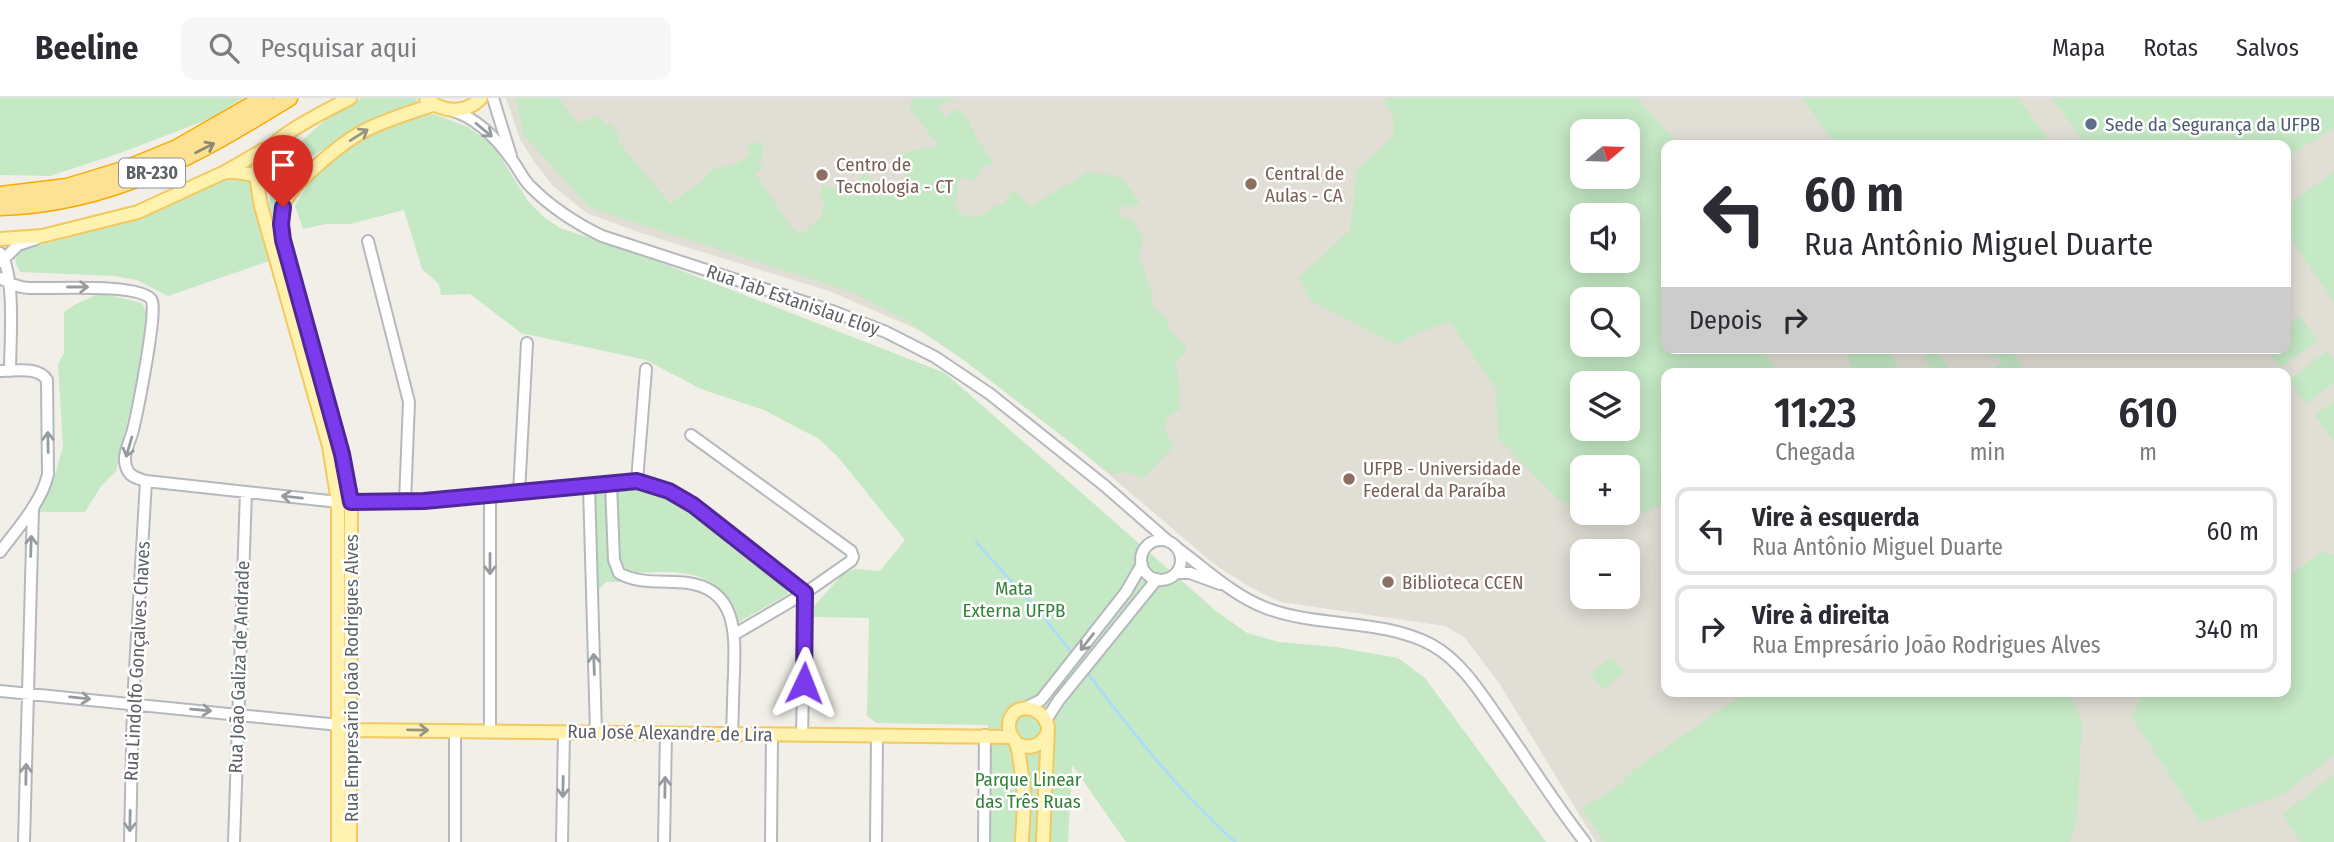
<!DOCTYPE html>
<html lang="pt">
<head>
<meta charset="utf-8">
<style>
	body { margin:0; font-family:"Fira Sans Condensed",sans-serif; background:#f7f7f7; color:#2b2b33; height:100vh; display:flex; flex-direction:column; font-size:26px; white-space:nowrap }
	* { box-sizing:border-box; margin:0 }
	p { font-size:23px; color:#7c7c81 }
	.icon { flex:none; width:38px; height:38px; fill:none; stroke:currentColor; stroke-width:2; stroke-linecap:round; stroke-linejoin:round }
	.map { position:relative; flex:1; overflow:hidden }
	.drawer { position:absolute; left:1661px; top:270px; width:630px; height:329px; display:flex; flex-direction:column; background:#fff; border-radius:14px; box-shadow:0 4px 18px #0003 }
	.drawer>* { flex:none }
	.top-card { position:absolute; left:1661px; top:42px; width:630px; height:214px; border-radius:14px; box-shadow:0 4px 18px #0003; background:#fff; color:#2b2b33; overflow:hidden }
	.needle { width:46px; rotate:71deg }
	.controls { position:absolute; left:1570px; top:21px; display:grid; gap:14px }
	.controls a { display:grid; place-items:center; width:70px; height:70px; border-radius:14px; background:#fff; box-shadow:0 4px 18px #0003; font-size:35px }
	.pin { position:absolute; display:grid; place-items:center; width:60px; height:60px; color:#fff; margin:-72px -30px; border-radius:50% 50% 50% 0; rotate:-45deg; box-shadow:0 0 7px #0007 }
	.pin .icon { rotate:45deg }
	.me { position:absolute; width:77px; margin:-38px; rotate:2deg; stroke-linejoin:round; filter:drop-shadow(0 0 5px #0008) }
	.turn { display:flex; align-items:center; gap:24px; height:147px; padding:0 28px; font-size:32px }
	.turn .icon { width:91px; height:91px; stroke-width:2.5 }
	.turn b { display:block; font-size:49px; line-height:60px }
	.then { display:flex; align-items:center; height:66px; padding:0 28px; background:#0003; gap:14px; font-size:26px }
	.eta { display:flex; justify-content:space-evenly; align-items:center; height:119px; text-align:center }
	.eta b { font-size:42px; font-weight:600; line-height:49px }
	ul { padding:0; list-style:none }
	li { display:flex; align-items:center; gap:21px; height:88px; margin:0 14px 10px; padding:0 14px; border:4px solid #e1e1e2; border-radius:14px }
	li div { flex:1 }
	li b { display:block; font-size:26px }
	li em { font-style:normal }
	header { display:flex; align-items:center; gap:42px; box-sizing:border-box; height:98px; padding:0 35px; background:#fff; border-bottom:2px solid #e1e1e2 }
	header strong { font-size:33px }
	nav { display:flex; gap:38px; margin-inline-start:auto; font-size:24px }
	.search { width:490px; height:63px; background:#f7f7f7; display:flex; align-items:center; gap:18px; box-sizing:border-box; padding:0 24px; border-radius:14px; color:#7c7c81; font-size:26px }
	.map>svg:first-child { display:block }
	.education { fill:#e1ded6; fill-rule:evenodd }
	.green { fill:#c5e8c5; fill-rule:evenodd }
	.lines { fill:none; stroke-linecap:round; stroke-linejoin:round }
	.stream { stroke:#aadaff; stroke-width:2.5 }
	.minor-casing { stroke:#b5b8bc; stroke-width:14 }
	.major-casing { stroke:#f2c960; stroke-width:16 }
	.highway-casing { stroke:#f9ab00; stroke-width:19 }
	.minor { stroke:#fff; stroke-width:10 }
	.major { stroke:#fff2af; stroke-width:12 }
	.highway { stroke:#fde293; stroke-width:16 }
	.oneway { stroke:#979a9d }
	.oneway2 { stroke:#979581 }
	.oneway3 { stroke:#8e8975 }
	.route-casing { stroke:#51269a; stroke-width:18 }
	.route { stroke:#7c3aed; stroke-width:12 }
	.service-dot { fill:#5c6f8a; stroke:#fff; stroke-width:2.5 }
	.education-dot { fill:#8d6e63; stroke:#fff; stroke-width:2.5 }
	.labels { text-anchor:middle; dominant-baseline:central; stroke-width:5; stroke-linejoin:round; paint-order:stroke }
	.shield { fill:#fff; stroke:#8f9295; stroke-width:2 }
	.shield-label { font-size:18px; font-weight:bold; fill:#5f6368 }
	.service-label { font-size:19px; fill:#4e5e75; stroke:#fff; text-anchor:start }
	.education-label { font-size:19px; fill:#785e54; stroke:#fff; text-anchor:start }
	.street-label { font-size:19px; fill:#5f6368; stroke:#fff }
	.park-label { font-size:19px; fill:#348238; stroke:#fff }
</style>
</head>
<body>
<header>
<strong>Beeline</strong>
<div class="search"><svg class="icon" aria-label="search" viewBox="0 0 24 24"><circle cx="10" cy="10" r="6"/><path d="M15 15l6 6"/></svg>Pesquisar aqui</div>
<nav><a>Mapa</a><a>Rotas</a><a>Salvos</a></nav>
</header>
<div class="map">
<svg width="2334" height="744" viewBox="0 0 2334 744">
	<rect width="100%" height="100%" fill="#f1efe8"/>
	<path class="education" d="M506,0H2334V744H1596L1499,585L1465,540L1445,528L1281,504L1248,488L1214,466L1059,334L974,269L919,232L829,193L638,134L587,115L554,89L535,65L520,41ZM1582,33H1628V79H1582ZM1666,47H2286V250H1666ZM1582,117H1628V163H1582ZM1582,201H1628V247H1582ZM1666,275H2286V593H1666ZM1582,285H1628V331H1582ZM1582,369H1628V415H1582ZM1582,453H1628V499H1582Z"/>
	<path class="green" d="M0,0H243L209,21L120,55L50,78L0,77Z
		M362,0H416L418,5L371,22L314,57L287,61C310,31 330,18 362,0Z
		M516,0H559L577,25L597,18L606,26L613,27L619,38L618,43L670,106L702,83L713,71L736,66L749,58L748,46L763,44V54L759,63L763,69L756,76L791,129L800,137L821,119L824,104L819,99L823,86L851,98V87L866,75L874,85L888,96L898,90L906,80L899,66L905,54L936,49L937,43L930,37L910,10L913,0H955L938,8L945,19L958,10L965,16L979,44L994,65L983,69L975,83L961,79C955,89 959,98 954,108L965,119C978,119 986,117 995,107L1004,106L1008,98L1014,92L1030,108L1088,74L1106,76L1123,81L1141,106L1128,109L1117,108L1122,120L1132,121L1144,140L1139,158L1151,192L1152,208L1168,221L1169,231L1186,250V255L1175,264L1180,291V311L1168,319L1164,329L1173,349L1143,381C1132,374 1124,373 1111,376L961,260L910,225L852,194L590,110L523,36Z
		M1384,0H1637L1679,47H1666V250H1760L1779,275H1666V405L1633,419L1583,420L1557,400L1498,340L1496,291L1450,224L1418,235L1397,247L1311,203L1299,180L1350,132L1357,72L1393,39L1394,21ZM1582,33H1628V79H1582ZM1582,117H1628V163H1582ZM1582,201H1628V247H1582ZM1582,285H1628V331H1582ZM1582,369H1628V415H1582Z
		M1802,0H2018L2047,40L2038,47H1836Z
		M2052,0H2334V30L2295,54L2286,62V47H2086Z
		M434,16L468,29L493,47L528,103L544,119L560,130L644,158L945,275L1216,513L1247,535L1279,544L1336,549L1398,560L1425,580L1546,744H1126L1072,667L1068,744H982L988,627L877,625L867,618L869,520L814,519V508L843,476L855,471L880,473L905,442L838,359L819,341L764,312L701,291L646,262L521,235L470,196L441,197L439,186L422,171L404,112L350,126H326L303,131L295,108C320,60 381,24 434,16Z
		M301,71L283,92L273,126L269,107L273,78L279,72Z
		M239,74L254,83L256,118L269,163L168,198L137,182L115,178L20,174L15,163L18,153L123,125Z
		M2334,74V204L2286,133V108Z
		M100,195L142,205L148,217L134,295L116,373L101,388L85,414H38L56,374L63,348L58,266L64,255V214L74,207Z
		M2300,218L2318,243L2280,270L2266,250H2286V229Z
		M1843,250H1890L1899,275H1854Z
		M1922,250H1934L1952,275H1931Z
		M1993,250H2009L2028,275H1987L2001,265L1999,260L1995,258L1989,259L1987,254Z
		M2327,253L2334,263V285L2306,306L2289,282Z
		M2334,303V344L2315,317Z
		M629,388L661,395L692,412L782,484L787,489L788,496L739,524C731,518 727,501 719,492C697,468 657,475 628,475L618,470L615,390Z
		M598,391L604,392L606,395L609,467L612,474L629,484H606L595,496L594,396Z
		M2321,454L2334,457V657L2284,696L2201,725L2132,620L2144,593H2286V480Z
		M1611,559L1625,573L1603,592L1591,576Z
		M1747,593H2068L2082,624L2077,722L2070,744H1604L1582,710L1616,690L1635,671Z
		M2334,676V744H2300L2283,716Z"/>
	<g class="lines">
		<path class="stream" d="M976,444L1046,522L1072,555
			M1087,574C1132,634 1179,694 1235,744"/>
		<g class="minor-casing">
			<path id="minor" d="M493,0L511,58
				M450,12C476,19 497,41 512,62C519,71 523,82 531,89C552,110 575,125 602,138L832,213L886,234L935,259L990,296L1105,388L1169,444
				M368,143L409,304L405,404
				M0,155C16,175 10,246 10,273
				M1,164L18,147L36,141
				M0,180C9,185 20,190 30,190C53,191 137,185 151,201C159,208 137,315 133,332C130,345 120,359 128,373C131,379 139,381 146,383L338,404
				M0,273C15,273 38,268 47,282L48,376C42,404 17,431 0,454
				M691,337L851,453L853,459L851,463L805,495L735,536
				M637,383L646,271
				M611,386L614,462L619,475C639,487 666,482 688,485C738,492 735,538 734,575C733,595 733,615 732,635
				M589,388L596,634
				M519,395L527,245
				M490,397V633
				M351,404L424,403L637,383L669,393L693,407L805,495L802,637
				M1141 462a20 20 0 1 1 40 0a20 20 0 1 1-40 0Z
				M1177,450C1206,471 1232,497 1266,510C1318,530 1381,520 1432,547C1461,563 1481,595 1499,621C1528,662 1554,705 1585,744
				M1176,475H1190L1220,486
				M0,593L339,627L345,629
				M1025,610L1041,602L1126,494L1142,466
				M1046,622L1059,602L1157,481
				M24,744L33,409
				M130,744L133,606L146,383
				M234,744L246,394
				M455,744V633
				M562,744L564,634
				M664,744L666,635
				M771,744L772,636
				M876,744L877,638
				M984,744L985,637"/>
		</g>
		<g class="major-casing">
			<path id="major" d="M426,0C442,15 466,16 481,0
				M228,74C256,72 274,91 302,79
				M0,141L42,138L138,114L225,74L265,51
				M350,632L1011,639
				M1016,645C1029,652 1040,649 1047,636
				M338,744V404L329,348L261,108C259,96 255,81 258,69C265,40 325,14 350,0
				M350,744L351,404L342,356L283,142C281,131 280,120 283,109C288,88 342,45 362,34C384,22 409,15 433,7
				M1022,744C1023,720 1026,695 1021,672C1020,664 1019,652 1016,645C1013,639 1009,637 1009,630C1007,605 1041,603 1048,629L1043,744"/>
		</g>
		<g class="highway-casing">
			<path id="highway" d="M0,97L67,89L126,71L177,50L264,0
				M0,109C112,106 196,57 289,0"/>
		</g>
		<use href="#minor" class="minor"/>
		<use href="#major" class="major"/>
		<use href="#highway" class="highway"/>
	</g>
	<defs><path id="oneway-shaft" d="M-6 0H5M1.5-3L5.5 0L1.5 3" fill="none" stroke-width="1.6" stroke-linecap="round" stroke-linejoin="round" transform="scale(1.75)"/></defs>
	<g class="oneway">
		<use href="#oneway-shaft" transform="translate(484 32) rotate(40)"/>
		<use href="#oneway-shaft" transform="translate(78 189)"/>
		<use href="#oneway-shaft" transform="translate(48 344) rotate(-91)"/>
		<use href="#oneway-shaft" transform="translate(129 349) rotate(106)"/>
		<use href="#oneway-shaft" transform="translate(292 399) rotate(-174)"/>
		<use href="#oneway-shaft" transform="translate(31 448) rotate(-88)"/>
		<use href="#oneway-shaft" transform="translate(490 466) rotate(90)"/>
		<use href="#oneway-shaft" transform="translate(1087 544) rotate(128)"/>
		<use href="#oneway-shaft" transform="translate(594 566) rotate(-92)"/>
		<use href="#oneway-shaft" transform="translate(80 600) rotate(6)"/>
		<use href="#oneway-shaft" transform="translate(201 612) rotate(5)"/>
		<use href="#oneway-shaft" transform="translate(26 676) rotate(-89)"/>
		<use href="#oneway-shaft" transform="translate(563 689) rotate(91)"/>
		<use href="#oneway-shaft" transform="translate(665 689) rotate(-89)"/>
		<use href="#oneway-shaft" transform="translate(130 723) rotate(91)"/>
	</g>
	<g class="oneway2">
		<use href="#oneway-shaft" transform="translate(359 37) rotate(-32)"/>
		<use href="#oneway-shaft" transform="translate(418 632) rotate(1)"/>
	</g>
	<use class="oneway3" href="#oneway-shaft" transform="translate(205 50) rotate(-27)"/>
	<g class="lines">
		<g class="route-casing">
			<path id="route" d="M283,109L281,126L283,142L342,356L351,404L424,403L637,383L669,393L693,407L805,495L804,585"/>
		</g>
		<use href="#route" class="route"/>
	</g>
	<circle class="service-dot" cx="2091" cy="26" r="7"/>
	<g class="education-dot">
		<circle cx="822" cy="77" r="7"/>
		<circle cx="1251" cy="86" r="7"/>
		<circle cx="1349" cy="381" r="7"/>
		<circle cx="1388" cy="484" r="7"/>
	</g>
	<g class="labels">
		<rect class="shield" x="119" y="60.5" width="66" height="29" rx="5"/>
		<g class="shield-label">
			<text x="152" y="75">BR-230</text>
		</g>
		<g class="service-label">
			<text x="2105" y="26">Sede da Segurança da UFPB</text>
		</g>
		<g class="education-label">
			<text x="836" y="66">Centro de<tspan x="836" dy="22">Tecnologia - CT</tspan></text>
			<text x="1265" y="75">Central de<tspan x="1265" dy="22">Aulas - CA</tspan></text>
			<text x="1363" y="370">UFPB - Universidade<tspan x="1363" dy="22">Federal da Paraíba</tspan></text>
			<text x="1402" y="484">Biblioteca CCEN</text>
		</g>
		<g class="street-label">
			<text transform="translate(793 202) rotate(19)">Rua Tab Estanislau Eloy</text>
			<text transform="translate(137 563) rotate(-87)">Rua Lindolfo Gonçalves Chaves</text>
			<text transform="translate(239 569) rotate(-88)">Rua João Galiza de Andrade</text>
			<text transform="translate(351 580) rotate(-90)">Rua Empresário João Rodrigues Alves</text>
			<text transform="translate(670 635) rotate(1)">Rua José Alexandre de Lira</text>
		</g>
		<g class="park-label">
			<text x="1014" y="490">Mata<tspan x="1014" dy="22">Externa UFPB</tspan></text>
			<text x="1028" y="681">Parque Linear<tspan x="1028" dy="22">das Três Ruas</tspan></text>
		</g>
	</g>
</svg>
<div class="controls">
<a><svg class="needle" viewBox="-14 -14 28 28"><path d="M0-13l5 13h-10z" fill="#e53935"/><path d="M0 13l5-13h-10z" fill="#7c7c81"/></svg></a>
<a><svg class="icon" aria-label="sound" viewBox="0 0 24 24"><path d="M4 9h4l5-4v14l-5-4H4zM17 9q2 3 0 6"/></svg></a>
<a><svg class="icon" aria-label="search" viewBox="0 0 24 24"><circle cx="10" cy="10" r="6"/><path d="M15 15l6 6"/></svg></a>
<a><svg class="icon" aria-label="layers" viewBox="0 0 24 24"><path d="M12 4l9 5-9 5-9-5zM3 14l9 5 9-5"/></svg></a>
<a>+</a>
<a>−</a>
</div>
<div class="pin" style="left:283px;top:109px;background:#d93025"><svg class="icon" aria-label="arrive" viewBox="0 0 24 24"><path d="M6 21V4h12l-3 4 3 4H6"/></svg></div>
<svg class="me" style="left:804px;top:585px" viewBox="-20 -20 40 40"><path d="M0-17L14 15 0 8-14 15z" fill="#7c3aed" stroke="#fff" stroke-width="4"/></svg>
<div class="top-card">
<div class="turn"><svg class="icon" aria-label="left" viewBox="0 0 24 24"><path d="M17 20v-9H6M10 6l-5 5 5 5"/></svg><div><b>60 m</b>Rua Antônio Miguel Duarte</div></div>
<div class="then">Depois<svg class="icon" aria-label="right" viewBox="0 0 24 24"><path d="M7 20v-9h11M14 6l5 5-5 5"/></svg></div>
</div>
<section class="drawer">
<div class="eta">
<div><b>11:23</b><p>Chegada</p></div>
<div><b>2</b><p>min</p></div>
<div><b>610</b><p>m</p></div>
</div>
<ul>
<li><svg class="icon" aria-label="left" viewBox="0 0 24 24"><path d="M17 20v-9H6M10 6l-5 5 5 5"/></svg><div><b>Vire à esquerda</b><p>Rua Antônio Miguel Duarte</p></div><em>60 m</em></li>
<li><svg class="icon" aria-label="right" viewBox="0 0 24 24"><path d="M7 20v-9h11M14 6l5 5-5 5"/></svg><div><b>Vire à direita</b><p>Rua Empresário João Rodrigues Alves</p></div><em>340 m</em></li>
</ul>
</section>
</div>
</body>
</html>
